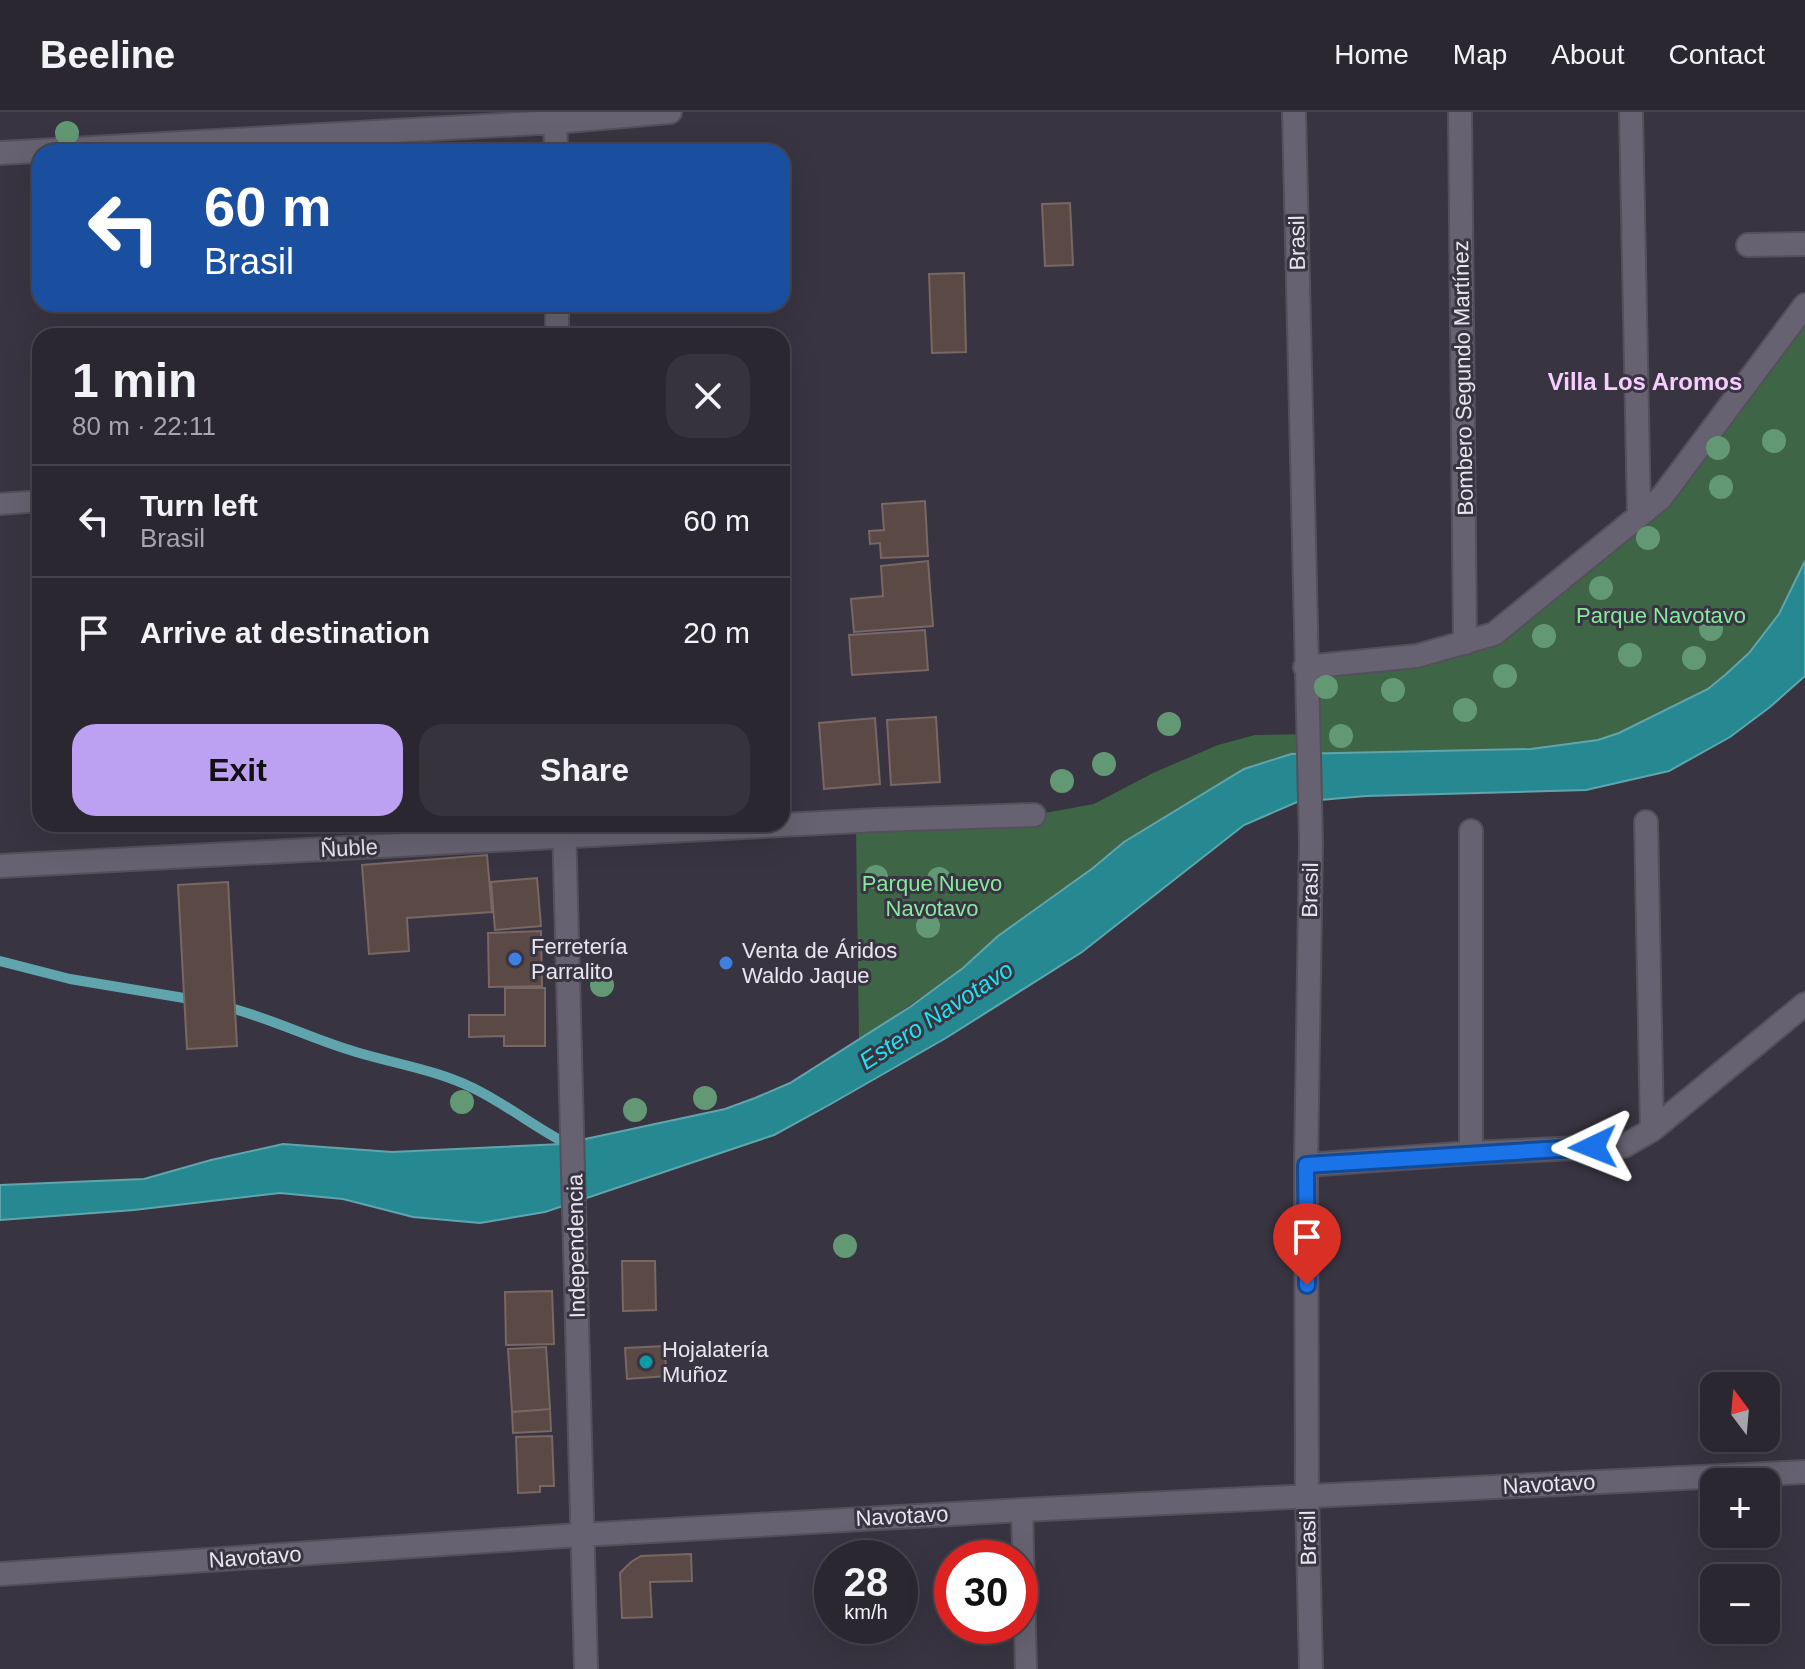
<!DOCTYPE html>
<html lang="en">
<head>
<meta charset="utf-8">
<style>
	body { margin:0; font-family:Helvetica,sans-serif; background:#36333d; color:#f1f3f6; height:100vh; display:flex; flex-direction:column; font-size:30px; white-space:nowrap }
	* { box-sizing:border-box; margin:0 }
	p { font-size:26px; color:#a5a5ab }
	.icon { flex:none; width:44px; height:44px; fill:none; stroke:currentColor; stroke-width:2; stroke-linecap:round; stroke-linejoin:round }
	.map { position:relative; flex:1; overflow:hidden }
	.drawer { position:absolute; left:32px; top:216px; width:758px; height:504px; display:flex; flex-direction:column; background:#2a2731; border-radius:24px; box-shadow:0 8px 32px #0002,0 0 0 2px #46444d }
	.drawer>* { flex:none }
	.top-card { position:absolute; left:32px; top:32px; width:758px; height:168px; border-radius:24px; box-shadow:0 8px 32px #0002,0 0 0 2px #46444d; background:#1a4fa0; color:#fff; overflow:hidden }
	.needle { width:52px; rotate:344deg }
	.buttons { position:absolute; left:1700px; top:1260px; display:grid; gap:16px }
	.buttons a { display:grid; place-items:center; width:80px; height:80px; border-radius:16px; background:#2a2731; box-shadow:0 8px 32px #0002,0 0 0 2px #46444d; font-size:40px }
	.speed { position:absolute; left:814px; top:1428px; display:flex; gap:16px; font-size:40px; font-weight:700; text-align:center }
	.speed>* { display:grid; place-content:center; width:104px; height:104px; border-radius:50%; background:#2a2731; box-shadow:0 8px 32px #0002,0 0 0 2px #46444d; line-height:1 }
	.speed small { font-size:20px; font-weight:400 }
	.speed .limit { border:12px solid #d22; background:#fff; color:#111 }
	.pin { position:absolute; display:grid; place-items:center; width:68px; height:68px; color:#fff; margin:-82px -34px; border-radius:50% 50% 50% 0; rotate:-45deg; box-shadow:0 0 8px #0007 }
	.pin .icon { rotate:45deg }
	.me { position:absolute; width:88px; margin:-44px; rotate:268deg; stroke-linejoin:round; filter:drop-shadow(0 0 6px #0008) }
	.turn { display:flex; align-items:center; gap:28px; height:168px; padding:0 40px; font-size:36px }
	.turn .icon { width:104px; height:104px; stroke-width:2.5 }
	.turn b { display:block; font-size:56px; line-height:68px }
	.round { display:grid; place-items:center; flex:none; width:84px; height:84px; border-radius:24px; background:#36333d }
	.headline { display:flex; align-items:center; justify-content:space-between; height:136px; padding:0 40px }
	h1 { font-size:48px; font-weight:700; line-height:60px }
	.primary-button { display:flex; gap:16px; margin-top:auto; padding:16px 40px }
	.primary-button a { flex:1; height:92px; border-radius:24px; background:#bca0f2; color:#111; font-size:32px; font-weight:700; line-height:92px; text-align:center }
	.primary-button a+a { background:#36333d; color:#f1f3f6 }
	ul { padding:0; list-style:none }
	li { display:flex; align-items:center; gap:24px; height:112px; padding:0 40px; border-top:2px solid #46444d }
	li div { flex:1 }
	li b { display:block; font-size:30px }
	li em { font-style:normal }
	header { display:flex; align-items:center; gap:48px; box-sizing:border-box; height:112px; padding:0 40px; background:#2a2731; border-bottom:2px solid #46444d }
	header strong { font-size:38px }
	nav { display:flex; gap:44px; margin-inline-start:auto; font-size:28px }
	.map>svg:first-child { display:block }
	.green { fill:#3e6646 }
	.water { fill:#268991; stroke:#60a5ad; stroke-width:2 }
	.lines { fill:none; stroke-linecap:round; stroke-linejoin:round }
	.stream { stroke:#60a5ad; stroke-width:10 }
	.building { fill:#5a4945; stroke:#786762; stroke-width:2 }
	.service-casing { stroke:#53505b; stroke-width:24 }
	.minor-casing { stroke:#53505b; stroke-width:26 }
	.tertiary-casing { stroke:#53505b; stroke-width:26 }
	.service { stroke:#676271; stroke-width:20 }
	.minor { stroke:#676271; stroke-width:22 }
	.tertiary { stroke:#676271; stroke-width:22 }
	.tree { fill:#639874 }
	.route-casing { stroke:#114b97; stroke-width:20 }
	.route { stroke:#1a73e8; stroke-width:14 }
	.shop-dot { fill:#3f7fe0; stroke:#383441; stroke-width:3 }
	.culture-dot { fill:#0f9aa8; stroke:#383441; stroke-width:3 }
	.labels { text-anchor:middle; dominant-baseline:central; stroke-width:6; stroke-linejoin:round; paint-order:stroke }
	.street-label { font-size:22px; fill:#e8e5ee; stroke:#383441 }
	.park-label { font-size:22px; fill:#87e99d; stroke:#383441 }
	.poi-label { font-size:22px; fill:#e8e5ee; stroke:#383441; text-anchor:start }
	.neighbourhood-label { font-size:24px; font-weight:bold; fill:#f6cdfe; stroke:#383441 }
	.water-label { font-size:24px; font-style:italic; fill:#1ce5f3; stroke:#383441 }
</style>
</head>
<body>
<header>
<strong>Beeline</strong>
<nav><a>Home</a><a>Map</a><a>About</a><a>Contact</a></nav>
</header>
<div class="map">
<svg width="1805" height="1557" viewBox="0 0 1805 1557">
	<rect width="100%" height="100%" fill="#383441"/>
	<path class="green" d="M1805,201V449L1779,502L1749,541L1708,577L1619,621L1598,628L1531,637L1293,642L1124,730L1093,756L998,824L963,856L859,929L856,713L1034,703L1094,692L1153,661L1218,633L1255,623L1307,622L1314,561L1496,525L1663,392Z"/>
	<path class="water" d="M1805,449V564L1770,595L1730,625L1669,659L1586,678L1366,684L1297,690L1244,713L1082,840L946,926L829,993L774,1023L545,1100L480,1111L413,1105L343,1087L280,1081L134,1098L0,1108V1073L144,1067L211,1048L283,1032L392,1040L562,1032L725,997L755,986L790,971L910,895L963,856L998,824L1093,756L1124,730L1244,657L1291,642L1531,637L1598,628L1619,621L1708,577L1725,563L1749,541L1779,502Z"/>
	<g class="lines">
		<path class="stream" d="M0,849L70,867L196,888
			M223,894C269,905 311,927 356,940C396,952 436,958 473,976C508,993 538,1018 573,1035"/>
	</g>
	<path class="building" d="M1070,91L1073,153L1045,154L1042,92Z
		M964,161L966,240L932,241L929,162Z
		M925,389L928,444L881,446L880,431L870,432L869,419L884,418L882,392Z
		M928,449L933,514L854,520L851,487L883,484L881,454Z
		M925,518L928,558L852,563L849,523Z
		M936,605L940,670L891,673L887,608Z
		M875,606L880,672L824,677L819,611Z
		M487,743L492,800L407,806L409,839L369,842L362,753Z
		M537,766L541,814L495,818L491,770Z
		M228,770L237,934L187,937L178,773Z
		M541,819L542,874L489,875L488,821Z
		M505,876H545V934H504V924L469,925V903H505Z
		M622,1149H655L656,1198L623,1199Z
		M552,1179L554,1232L506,1233L505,1180Z
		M664,1234L667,1264L627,1267L625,1236Z
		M546,1235L550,1297L512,1300L508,1237Z
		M550,1297L551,1319L513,1321L512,1300Z
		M552,1324L554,1374H540V1380L518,1381L516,1325Z
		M691,1442L692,1469L650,1470L652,1505L622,1506L620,1461L631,1450L641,1444Z"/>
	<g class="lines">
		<g class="service-casing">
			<path id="service" d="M0,392L40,389
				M1022,1398L1026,1557"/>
		</g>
		<g class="minor-casing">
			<path id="minor" d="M1294,0L1311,731L1306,1053L1307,1384L1311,1557
				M1460,0L1465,531
				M1631,0L1639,403
				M1748,133L1805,132
				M1305,555L1417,544L1494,522L1661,386L1805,193
				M1646,710L1652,1018
				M1471,719V1041
				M0,754L878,708L1034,703
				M1306,1053L1471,1041L1624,1034L1652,1018L1805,892"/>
		</g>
		<g class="tertiary-casing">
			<path id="tertiary" d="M555,0L556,40
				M0,41L555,10L670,0
				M557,192V224
				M564,712L586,1557
				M0,1462L563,1424L1022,1398L1805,1360"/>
		</g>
		<use href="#service" class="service"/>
		<use href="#minor" class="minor"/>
		<use href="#tertiary" class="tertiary"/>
	</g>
	<g class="tree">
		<circle cx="67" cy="21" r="12"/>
		<circle cx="1774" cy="329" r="12"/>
		<circle cx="1718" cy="336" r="12"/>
		<circle cx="1721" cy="375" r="12"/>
		<circle cx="1648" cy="426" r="12"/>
		<circle cx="1601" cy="476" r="12"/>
		<circle cx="1711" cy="517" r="12"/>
		<circle cx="1544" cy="524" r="12"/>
		<circle cx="1630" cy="543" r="12"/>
		<circle cx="1694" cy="546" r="12"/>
		<circle cx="1505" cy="564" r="12"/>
		<circle cx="1326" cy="575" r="12"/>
		<circle cx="1393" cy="578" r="12"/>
		<circle cx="1465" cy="598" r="12"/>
		<circle cx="1169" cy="612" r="12"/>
		<circle cx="1341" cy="624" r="12"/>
		<circle cx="1104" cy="652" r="12"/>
		<circle cx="1062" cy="669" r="12"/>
		<circle cx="876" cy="765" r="12"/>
		<circle cx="939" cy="767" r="12"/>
		<circle cx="928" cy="814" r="12"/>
		<circle cx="602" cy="873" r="12"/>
		<circle cx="705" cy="986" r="12"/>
		<circle cx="462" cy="990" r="12"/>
		<circle cx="635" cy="998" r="12"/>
		<circle cx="845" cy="1134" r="12"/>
	</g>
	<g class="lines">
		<g class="route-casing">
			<path id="route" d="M1307,1173L1306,1053L1593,1035"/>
		</g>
		<use href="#route" class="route"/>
	</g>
	<g class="shop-dot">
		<circle cx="515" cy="847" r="8"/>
		<circle cx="726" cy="851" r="8"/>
	</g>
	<circle class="culture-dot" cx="646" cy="1250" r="8"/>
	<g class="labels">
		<g class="street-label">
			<text transform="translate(1297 131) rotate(-91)">Brasil</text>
			<text transform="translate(1463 266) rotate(-91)">Bombero Segundo Martínez</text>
			<text transform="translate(349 736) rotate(-3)">Ñuble</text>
			<text transform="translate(1310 778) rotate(-89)">Brasil</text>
			<text transform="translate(576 1134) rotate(-91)">Independencia</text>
			<text transform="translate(1549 1372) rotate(-3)">Navotavo</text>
			<text transform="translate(902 1404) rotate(-3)">Navotavo</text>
			<text transform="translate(1308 1426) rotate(-91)">Brasil</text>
			<text transform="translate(255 1445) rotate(-4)">Navotavo</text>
		</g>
		<g class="park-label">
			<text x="1661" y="503">Parque Navotavo</text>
			<text x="932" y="771">Parque Nuevo<tspan x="932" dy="25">Navotavo</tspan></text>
		</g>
		<g class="poi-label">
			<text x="531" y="834">Ferretería<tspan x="531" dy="25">Parralito</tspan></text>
			<text x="742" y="838">Venta de Áridos<tspan x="742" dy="25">Waldo Jaque</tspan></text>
			<text x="662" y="1237">Hojalatería<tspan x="662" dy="25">Muñoz</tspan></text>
		</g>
		<g class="neighbourhood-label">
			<text x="1645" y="269">Villa Los Aromos</text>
		</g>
		<g class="water-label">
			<text transform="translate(936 903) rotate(-33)">Estero Navotavo</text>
		</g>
	</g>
</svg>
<div class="buttons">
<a><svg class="needle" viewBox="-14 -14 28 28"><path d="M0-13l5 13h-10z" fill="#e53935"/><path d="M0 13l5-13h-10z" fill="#a5a5ab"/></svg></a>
<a>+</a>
<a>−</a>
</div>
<div class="speed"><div>28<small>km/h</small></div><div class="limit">30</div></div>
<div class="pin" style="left:1307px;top:1173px;background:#d93025"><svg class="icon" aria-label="arrive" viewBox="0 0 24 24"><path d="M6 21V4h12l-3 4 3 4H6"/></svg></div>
<svg class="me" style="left:1593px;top:1035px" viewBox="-20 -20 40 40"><path d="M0-17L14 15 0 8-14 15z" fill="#1a73e8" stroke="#fff" stroke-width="4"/></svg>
<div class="top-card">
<div class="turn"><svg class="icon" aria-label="left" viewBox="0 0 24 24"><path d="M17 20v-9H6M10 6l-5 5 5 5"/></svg><div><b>60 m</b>Brasil</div></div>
</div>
<section class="drawer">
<div class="headline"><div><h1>1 min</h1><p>80 m · 22:11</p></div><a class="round"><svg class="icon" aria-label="close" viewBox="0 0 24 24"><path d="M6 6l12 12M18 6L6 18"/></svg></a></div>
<ul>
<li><svg class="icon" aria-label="left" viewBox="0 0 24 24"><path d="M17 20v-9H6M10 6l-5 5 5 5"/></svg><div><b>Turn left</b><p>Brasil</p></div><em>60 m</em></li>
<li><svg class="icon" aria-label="arrive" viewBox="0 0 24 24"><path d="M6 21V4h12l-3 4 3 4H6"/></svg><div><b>Arrive at destination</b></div><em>20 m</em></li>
</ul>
<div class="primary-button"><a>Exit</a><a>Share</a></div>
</section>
</div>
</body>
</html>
